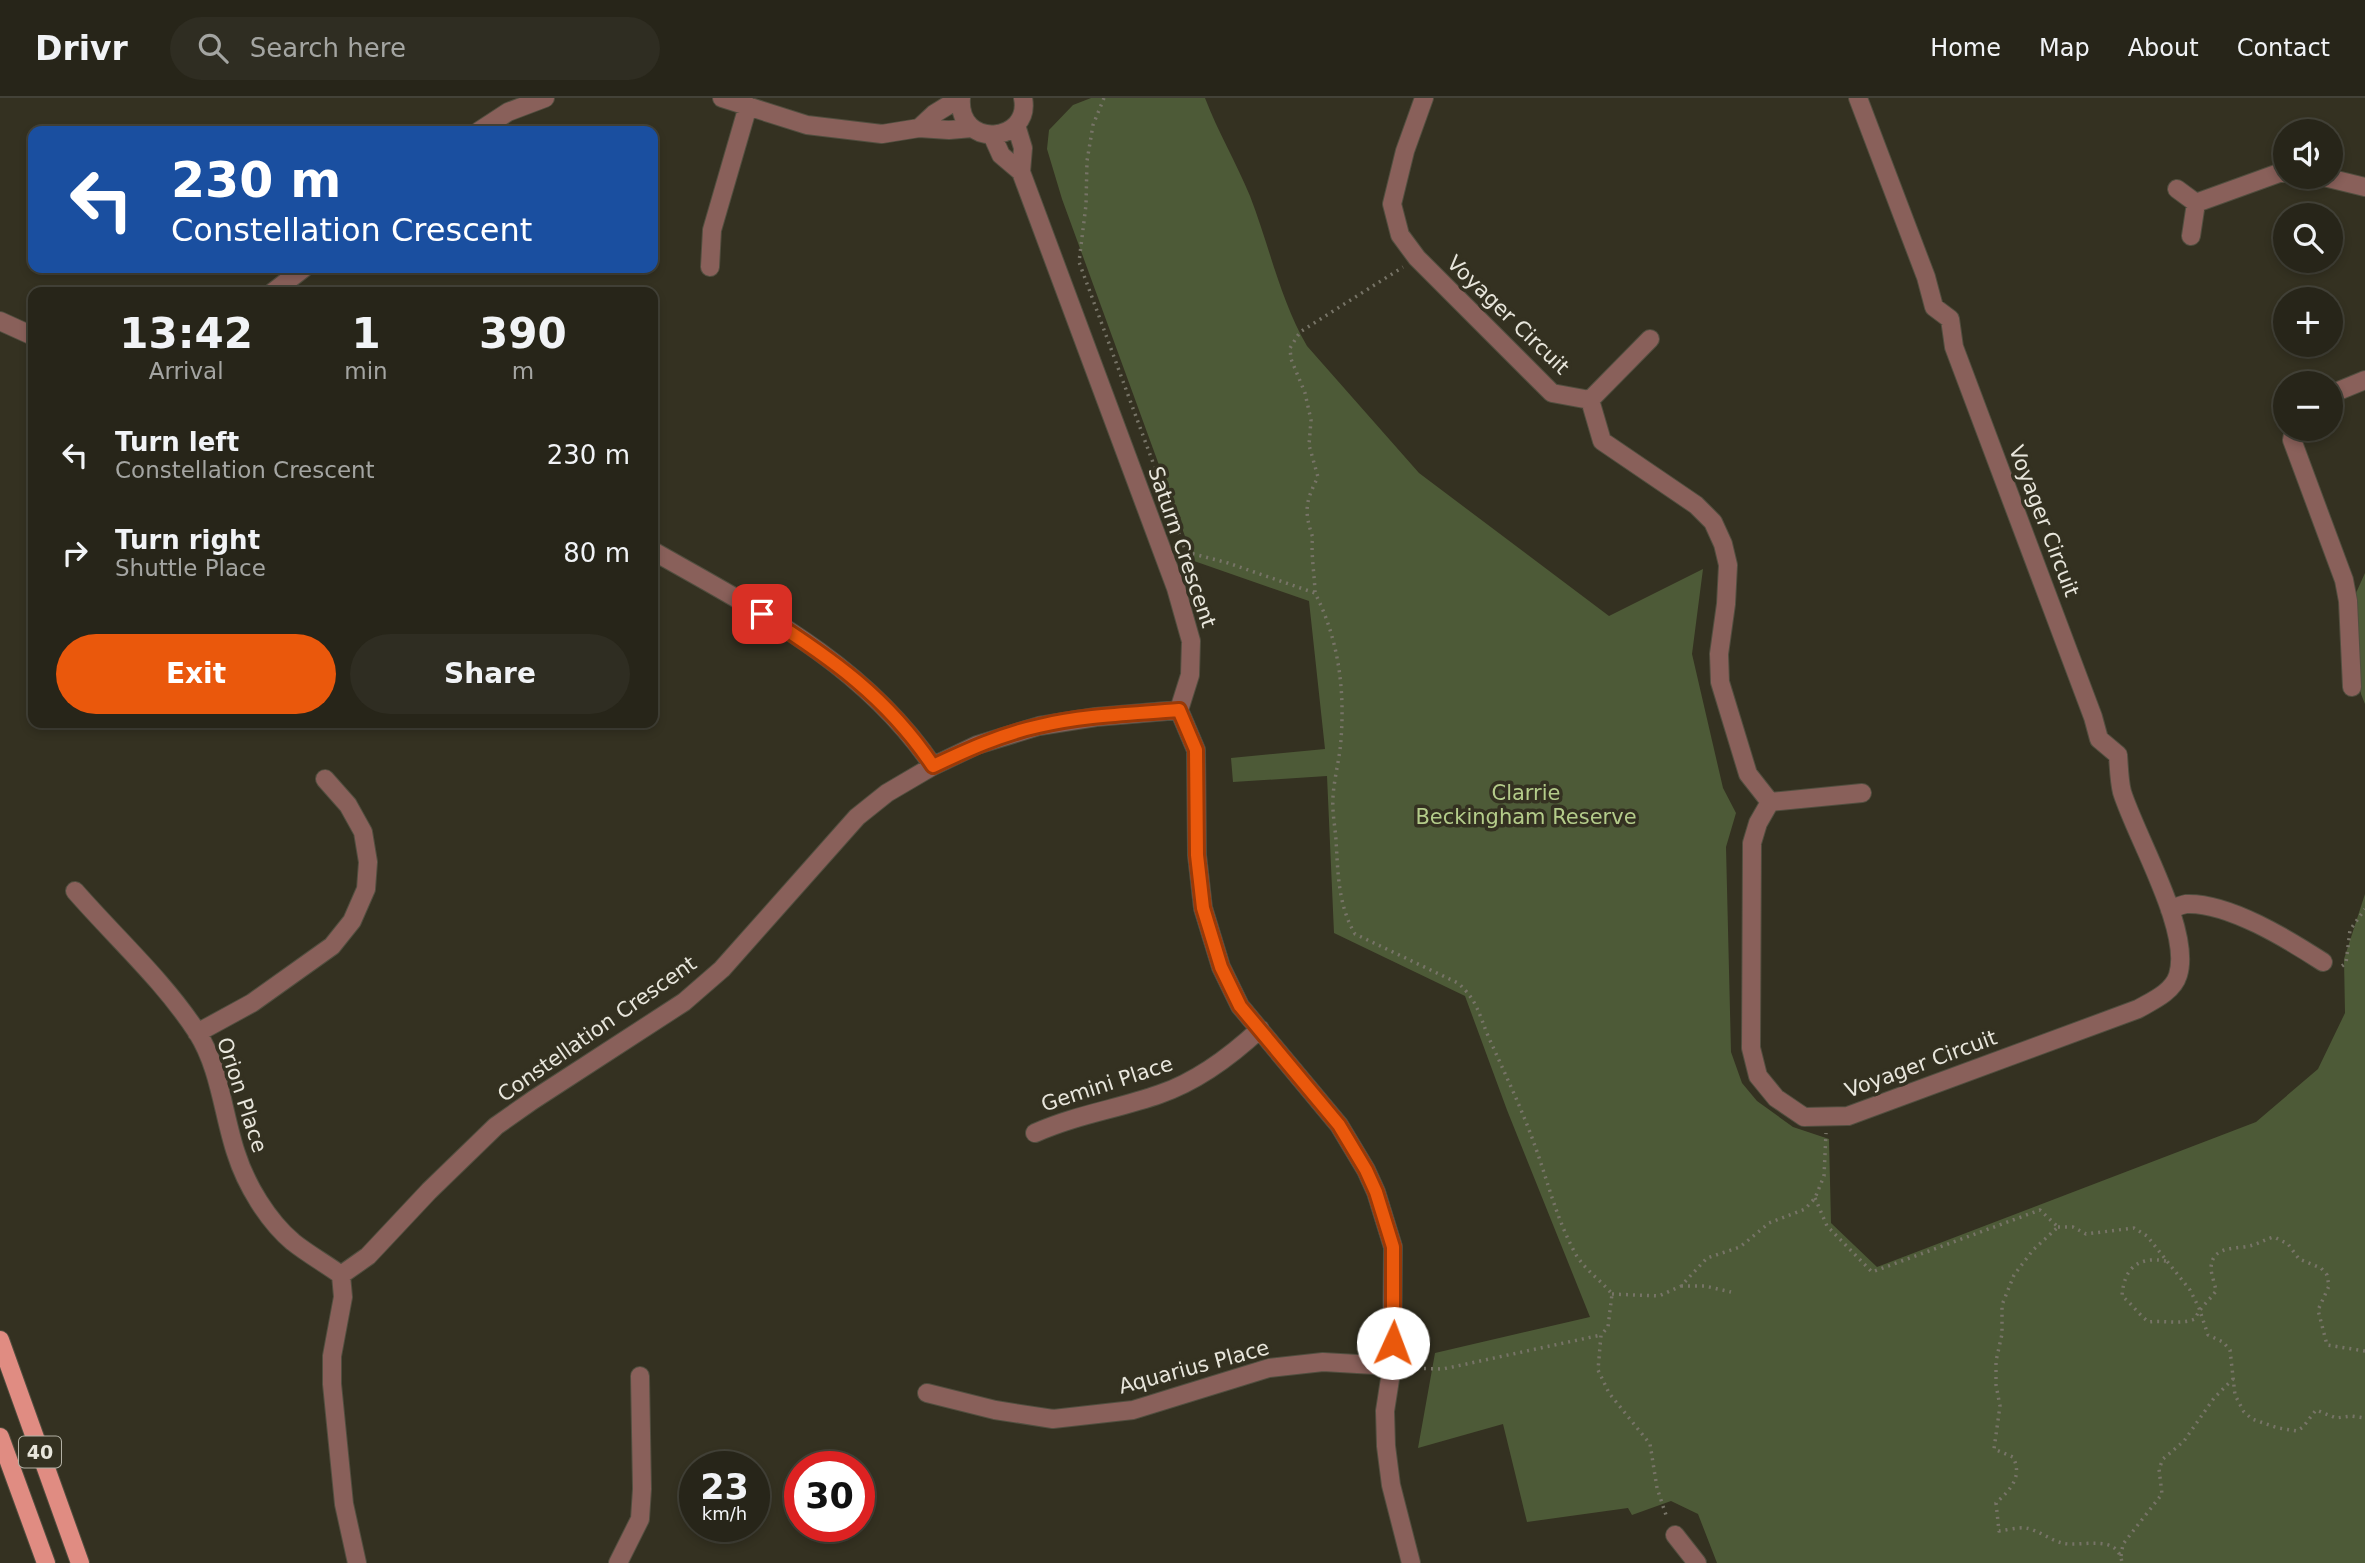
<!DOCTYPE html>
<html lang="en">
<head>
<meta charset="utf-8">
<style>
	body { margin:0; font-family:"DejaVu Sans",sans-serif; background:#2f2d22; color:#f1f3f6; height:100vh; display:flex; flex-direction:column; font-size:26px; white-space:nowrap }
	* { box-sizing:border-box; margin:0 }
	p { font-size:23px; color:#a4a5a2 }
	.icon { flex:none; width:38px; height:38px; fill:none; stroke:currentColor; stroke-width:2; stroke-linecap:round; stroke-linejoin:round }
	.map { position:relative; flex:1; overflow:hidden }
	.panel { position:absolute; left:28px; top:189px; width:630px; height:441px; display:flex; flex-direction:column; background:#272519; border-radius:14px; box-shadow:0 4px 10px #0003,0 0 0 2px #434238 }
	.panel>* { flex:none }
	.top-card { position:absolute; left:28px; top:28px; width:630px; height:147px; border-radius:14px; box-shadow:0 4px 10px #0003,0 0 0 2px #434238; background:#1a4fa0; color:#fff; overflow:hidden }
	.controls { position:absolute; left:2273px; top:21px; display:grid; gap:14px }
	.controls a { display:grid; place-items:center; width:70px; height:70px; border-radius:50%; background:#272519; box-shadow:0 4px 10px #0003,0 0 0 2px #434238; font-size:35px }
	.speed { position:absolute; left:679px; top:1353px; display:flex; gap:14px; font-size:35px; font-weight:700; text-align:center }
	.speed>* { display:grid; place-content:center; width:91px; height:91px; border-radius:50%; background:#272519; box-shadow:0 4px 10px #0003,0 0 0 2px #434238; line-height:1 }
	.speed small { font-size:18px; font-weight:400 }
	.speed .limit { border:10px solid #d22; background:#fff; color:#111 }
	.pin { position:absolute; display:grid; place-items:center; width:60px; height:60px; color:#fff; margin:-30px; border-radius:14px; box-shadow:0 4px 10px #0006 }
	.me { position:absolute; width:77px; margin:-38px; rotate:2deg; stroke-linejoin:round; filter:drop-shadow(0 0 5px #0008) }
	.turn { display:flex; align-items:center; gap:24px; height:147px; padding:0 28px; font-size:32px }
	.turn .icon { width:91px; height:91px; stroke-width:2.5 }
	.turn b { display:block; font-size:49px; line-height:60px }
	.eta { display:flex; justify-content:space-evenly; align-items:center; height:119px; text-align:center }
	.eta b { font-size:42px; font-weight:700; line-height:49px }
	.cta { display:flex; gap:14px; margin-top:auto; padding:14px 28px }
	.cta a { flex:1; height:80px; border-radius:42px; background:#ea580c; color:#fff; font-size:28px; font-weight:700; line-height:80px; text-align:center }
	.cta a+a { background:#2f2d22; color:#f1f3f6 }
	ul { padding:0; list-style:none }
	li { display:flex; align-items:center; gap:21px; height:98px; padding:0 28px }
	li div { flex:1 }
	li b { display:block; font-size:26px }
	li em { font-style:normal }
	header { display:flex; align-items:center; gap:42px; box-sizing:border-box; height:98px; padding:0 35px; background:#272519; border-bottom:2px solid #434238 }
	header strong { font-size:33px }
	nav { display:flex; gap:38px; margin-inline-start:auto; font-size:24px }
	.search { width:490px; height:63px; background:#2f2d22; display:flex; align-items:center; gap:18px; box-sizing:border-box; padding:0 24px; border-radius:38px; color:#a4a5a2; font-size:26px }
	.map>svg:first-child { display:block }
	.green { fill:#4d5a37 }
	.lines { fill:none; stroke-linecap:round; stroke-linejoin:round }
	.street-casing { stroke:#514e3f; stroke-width:20 }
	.primary-casing { stroke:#514e3f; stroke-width:20 }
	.path { stroke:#777467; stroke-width:3.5; stroke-dasharray:2 5; stroke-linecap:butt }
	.street { stroke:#89605a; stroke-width:18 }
	.primary { stroke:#e08c82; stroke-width:18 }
	.route-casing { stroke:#983908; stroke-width:18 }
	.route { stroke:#ea580c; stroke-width:12 }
	.labels { text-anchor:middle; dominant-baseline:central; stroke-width:7; stroke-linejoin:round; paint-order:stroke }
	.shield { fill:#343121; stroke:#b2b0a4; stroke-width:2 }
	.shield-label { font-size:19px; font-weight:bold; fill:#e8e6dc }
	.street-label { font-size:21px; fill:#e8e6dc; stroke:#343121 }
	.park-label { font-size:21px; fill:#b4cc8a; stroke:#343121 }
</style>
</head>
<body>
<header>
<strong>Drivr</strong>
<div class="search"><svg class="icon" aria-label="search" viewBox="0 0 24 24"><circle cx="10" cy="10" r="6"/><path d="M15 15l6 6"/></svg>Search here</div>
<nav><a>Home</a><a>Map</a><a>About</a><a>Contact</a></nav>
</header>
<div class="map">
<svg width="2365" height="1465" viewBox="0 0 2365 1465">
	<rect width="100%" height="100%" fill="#343121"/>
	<path class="green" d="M1091,0H1205C1218,34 1236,64 1250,98C1269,147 1280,201 1307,248L1419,375L1609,518L1703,471L1692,556L1723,690L1736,715L1726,749L1731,954L1742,985L1757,1003L1793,1029L1829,1041L1831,1125L1877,1169L2256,1024L2318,971L2345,915L2344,861L2365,796V1465H1717L1698,1416L1671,1403L1632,1417L1628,1410L1527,1424L1503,1326L1418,1350L1435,1255L1590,1219L1507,1012L1465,898L1334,835L1327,678L1233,684L1231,660L1325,651L1309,503L1194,463L1062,101L1047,51L1049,32L1073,7Z
		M2365,475V606L2361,596L2356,495Z"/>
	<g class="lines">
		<g class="street-casing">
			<path id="street" d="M722,0L807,27L882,36L919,30L949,32L972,30
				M961,0C957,52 1032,45 1023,0
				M1424,0L1405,53L1392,106L1400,137L1417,160L1552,295L1590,302L1602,343L1696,407L1713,424L1723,446L1728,467L1726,506L1719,556L1720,584L1748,676L1770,704L1758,725L1752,745L1751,950L1758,978L1776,1000L1804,1019L1848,1018L2138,911C2152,903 2173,894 2178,877C2192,833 2136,739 2122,694C2119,682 2119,669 2118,657L2099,641L2093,619L1954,249L1950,221L1934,209L1926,179L1858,0
				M1016,27L1023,50L1021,74L1176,490L1191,543L1190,577L1179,612L1196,652L1197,757L1203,810L1221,869L1240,908L1339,1027L1366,1072L1376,1094L1393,1149L1392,1268L1385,1313L1386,1348L1391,1387L1411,1465
				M919,30L934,16L960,0
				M479,33L508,14L545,0
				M992,37L1001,57L1021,74
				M2324,79L2365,89
				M2177,91L2196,105L2191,138
				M2196,105L2279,75H2286
				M710,169L712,132L748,8
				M273,194L304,170
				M0,223L33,238
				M2331,296L2365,282
				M1590,302L1650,241
				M2294,331L2292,342L2344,482L2348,503L2352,589
				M653,453C757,512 864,566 933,668
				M1770,704L1862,695
				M75,793C116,840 163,882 197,934C220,970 223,1016 236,1055C246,1087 268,1123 293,1144C308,1156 326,1166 341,1177
				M2170,812C2175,810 2180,807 2186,806C2228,804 2289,842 2323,864
				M197,935L252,905L332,848L352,823L366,791L368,764L363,734L348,707L325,681
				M1035,1035C1078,1016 1118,1011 1160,996C1198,983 1231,958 1260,931
				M927,1295L995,1312L1053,1321L1133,1312L1269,1270L1323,1264L1392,1268
				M1675,1437L1697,1465
				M357,1465L344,1406L332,1286V1258L343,1199L341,1177L368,1158L429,1093L496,1028L533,1002L684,904L722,871L857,719L887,695L933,668L977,647L1039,628L1096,619L1179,612
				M618,1465L640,1421L642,1391L640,1278"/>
		</g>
		<g class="primary-casing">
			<path id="primary" d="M0,1242L80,1465
				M0,1339L46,1465"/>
		</g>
		<path class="path" d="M1104,0L1093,27L1087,63L1086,107L1079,164L1186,454L1228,465L1315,495C1338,540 1345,590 1341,641C1340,660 1334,680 1333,699C1332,714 1335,728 1336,742C1338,775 1338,807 1355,836L1458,885C1478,903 1479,917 1489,940C1505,976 1522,1011 1535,1048C1548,1084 1556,1119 1574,1153C1583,1171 1600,1181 1612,1196L1608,1229L1601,1237L1598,1272L1609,1295L1650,1346L1657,1390L1667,1420
			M1315,494C1315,483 1310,447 1313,440C1304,414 1305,404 1318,379L1309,347L1311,322L1305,295L1291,261L1290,250L1300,234L1403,169
			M2342,868L2346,865L2350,832L2365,811
			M1815,1100L1827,1128L1872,1174L2040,1112L2058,1129L2033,1152L2014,1177L2002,1207V1236L1996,1263V1287L2000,1308L1994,1351L2013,1359C2023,1379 2010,1392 1996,1405L1999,1433C2007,1432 2018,1429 2026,1430C2038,1432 2050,1442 2062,1445C2081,1450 2118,1434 2122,1465
			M2058,1129H2073L2086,1136L2134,1130L2147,1138L2190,1192L2199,1210L2208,1237L2223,1244L2230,1252L2235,1297L2244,1314L2252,1321L2278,1330L2297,1333L2303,1329L2316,1312L2336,1320L2351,1318L2365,1320
			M2166,1163C2138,1158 2124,1170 2122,1198C2132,1206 2138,1216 2149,1224C2164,1222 2181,1227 2195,1221C2200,1209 2209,1203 2216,1193C2215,1186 2211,1176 2211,1170C2212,1146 2238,1152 2253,1147C2260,1145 2266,1141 2274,1139L2288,1146L2299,1161L2321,1170L2327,1177L2329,1188L2318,1212L2327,1247L2365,1253
			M1681,1188H1705L1731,1194
			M1612,1196L1659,1198L1681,1188L1707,1160L1740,1149L1769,1125L1805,1111L1815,1100L1824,1078L1826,1035
			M1410,1270L1443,1271L1601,1237
			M2121,1458L2123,1446L2162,1396L2159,1371L2163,1361L2184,1343L2214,1300L2233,1281"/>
		<use href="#street" class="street"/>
		<use href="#primary" class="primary"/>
	</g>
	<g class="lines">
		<g class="route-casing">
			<path id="route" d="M762,516C831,560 887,599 933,668C967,652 1002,636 1039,628C1085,617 1133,616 1179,612L1196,652L1197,757L1203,810L1221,869L1240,908L1339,1027L1366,1072L1376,1094L1393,1149V1245"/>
		</g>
		<use href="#route" class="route"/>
	</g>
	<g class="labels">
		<rect class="shield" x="19" y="1338.5" width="42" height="31" rx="5"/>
		<g class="shield-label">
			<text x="40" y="1354">40</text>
		</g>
		<g class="street-label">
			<text transform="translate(1508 217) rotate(44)">Voyager Circuit</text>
			<text transform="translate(2044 423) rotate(69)">Voyager Circuit</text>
			<text transform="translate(1182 449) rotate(71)">Saturn Crescent</text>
			<text transform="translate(597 931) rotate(-35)">Constellation Crescent</text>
			<text transform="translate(1921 966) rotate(-20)">Voyager Circuit</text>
			<text transform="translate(1107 986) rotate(-18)">Gemini Place</text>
			<text transform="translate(242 997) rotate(72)">Orion Place</text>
			<text transform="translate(1194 1269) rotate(-15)">Aquarius Place</text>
		</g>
		<g class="park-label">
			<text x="1526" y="695">Clarrie<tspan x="1526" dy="24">Beckingham Reserve</tspan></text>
		</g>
	</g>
</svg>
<div class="controls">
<a><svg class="icon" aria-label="sound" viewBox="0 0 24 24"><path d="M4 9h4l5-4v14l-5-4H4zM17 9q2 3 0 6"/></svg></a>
<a><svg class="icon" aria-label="search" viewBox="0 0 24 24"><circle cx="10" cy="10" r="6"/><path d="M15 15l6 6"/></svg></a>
<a>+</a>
<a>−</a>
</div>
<div class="speed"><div>23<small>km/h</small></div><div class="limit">30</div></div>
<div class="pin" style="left:762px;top:516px;background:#d93025"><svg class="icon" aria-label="arrive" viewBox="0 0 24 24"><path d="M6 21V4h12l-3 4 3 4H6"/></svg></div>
<svg class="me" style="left:1393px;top:1245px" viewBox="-20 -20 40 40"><circle r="19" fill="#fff"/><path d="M0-13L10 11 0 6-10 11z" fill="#ea580c"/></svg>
<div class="top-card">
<div class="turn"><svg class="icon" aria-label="left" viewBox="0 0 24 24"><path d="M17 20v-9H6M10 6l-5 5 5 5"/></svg><div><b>230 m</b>Constellation Crescent</div></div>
</div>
<section class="panel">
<div class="eta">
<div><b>13:42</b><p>Arrival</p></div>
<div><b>1</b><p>min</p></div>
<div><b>390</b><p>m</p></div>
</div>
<ul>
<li><svg class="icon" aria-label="left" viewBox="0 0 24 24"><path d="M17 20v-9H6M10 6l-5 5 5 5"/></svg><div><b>Turn left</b><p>Constellation Crescent</p></div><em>230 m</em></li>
<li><svg class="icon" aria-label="right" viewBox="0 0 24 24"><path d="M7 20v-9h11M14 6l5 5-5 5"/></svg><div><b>Turn right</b><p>Shuttle Place</p></div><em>80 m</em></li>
</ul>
<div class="cta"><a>Exit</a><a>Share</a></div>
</section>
</div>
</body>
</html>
